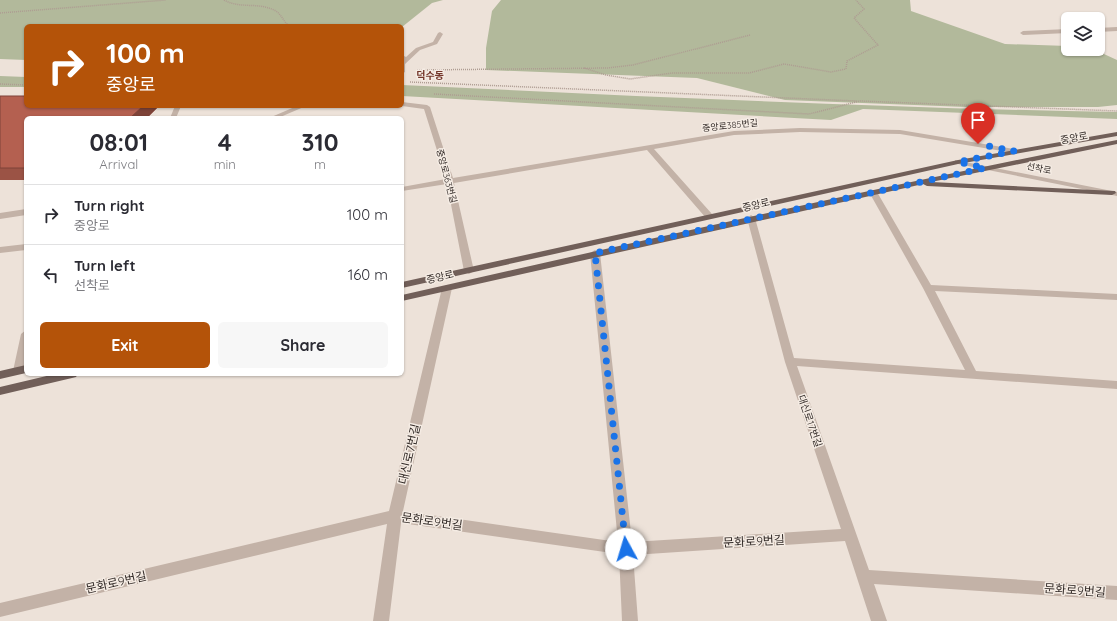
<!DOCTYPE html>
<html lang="en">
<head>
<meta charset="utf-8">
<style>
	body { margin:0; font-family:Quicksand,"Noto Sans KR",sans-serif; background:#f7f7f7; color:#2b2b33; height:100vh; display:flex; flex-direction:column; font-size:15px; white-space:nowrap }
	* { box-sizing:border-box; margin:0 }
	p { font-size:13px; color:#7c7c81 }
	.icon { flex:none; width:22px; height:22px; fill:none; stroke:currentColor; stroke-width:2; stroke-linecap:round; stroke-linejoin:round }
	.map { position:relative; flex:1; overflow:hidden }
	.drawer { position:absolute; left:24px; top:116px; width:380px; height:260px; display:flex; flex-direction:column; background:#fff; border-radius:6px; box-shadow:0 1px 3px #0004 }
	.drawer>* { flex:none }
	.guide { position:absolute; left:24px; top:24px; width:380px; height:84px; border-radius:6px; box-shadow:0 1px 3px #0004; background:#b45309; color:#fff; overflow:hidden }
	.tools { position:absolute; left:1061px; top:12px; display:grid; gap:8px }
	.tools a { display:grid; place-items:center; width:44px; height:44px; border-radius:6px; background:#fff; box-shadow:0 1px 3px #0004; font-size:20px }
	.pin { position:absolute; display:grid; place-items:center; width:34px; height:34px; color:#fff; margin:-41px -17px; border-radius:50% 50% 50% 0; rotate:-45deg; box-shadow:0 0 4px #0007 }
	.pin .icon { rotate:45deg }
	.me { position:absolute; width:44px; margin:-22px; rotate:354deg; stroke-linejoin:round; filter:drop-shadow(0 0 3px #0008) }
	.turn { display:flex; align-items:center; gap:14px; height:84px; padding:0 16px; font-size:18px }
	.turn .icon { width:52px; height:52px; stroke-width:2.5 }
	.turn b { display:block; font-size:28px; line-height:34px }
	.eta { display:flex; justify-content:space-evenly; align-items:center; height:68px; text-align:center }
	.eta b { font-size:24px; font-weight:700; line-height:28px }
	.primary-button { display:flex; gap:8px; margin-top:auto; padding:8px 16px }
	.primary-button a { flex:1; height:46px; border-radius:6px; background:#b45309; color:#fff; font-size:16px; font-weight:700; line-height:46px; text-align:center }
	.primary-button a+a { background:#f7f7f7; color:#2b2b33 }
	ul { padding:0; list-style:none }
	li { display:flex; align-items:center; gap:12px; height:60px; padding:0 16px; border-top:1px solid #e1e1e2 }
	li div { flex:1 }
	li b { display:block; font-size:15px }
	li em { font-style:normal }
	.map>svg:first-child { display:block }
	.green { fill:#b2b99b }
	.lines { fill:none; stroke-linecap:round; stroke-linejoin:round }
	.path { stroke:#ae9c92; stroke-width:1.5; stroke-dasharray:1 1; stroke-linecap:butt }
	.service { fill:#c3b2a7; fill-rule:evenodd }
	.minor { fill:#c3b2a7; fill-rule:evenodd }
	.tertiary { fill:#c3b2a7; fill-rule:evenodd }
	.primary { fill:#715f59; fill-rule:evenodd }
	.wall { fill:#9b5345 }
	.shaded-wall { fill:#7e4338 }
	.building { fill:#b46050; stroke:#7e4338 }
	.route { stroke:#1a73e8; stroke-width:7; stroke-dasharray:0 12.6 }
	.labels { text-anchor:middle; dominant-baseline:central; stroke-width:3; stroke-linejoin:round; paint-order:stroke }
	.far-street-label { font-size:9px; fill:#312926; stroke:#f5ece4 }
	.far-quarter-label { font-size:10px; font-weight:bold; fill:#74372b; stroke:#f5ece4 }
	.street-label { font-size:10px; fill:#312926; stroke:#f5ece4 }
	.near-street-label { font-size:12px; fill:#312926; stroke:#f5ece4 }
</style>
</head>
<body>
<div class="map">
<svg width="1117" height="621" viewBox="0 0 1117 621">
	<rect width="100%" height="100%" fill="#ede2d9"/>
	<path class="green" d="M0,0H443L432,3L402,27L26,26V60L0,59Z
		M501,0H910L911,11L1005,44L1068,46V49H1093L1117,60V105L1098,107H966L785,100L697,78L486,70V48L492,11Z
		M0,76L26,77V87H0Z
		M402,85C640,96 878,108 1117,112V119L863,109L831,120L402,96Z"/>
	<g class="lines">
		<path class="path" d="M224,0C240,9 258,2 274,10C281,13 283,21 289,26
			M0,13L166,0
			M584,68L606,75L630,79L672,73H749L784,64L831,72L846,69L847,61L878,45L854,18L864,9L856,0
			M417,70L607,68L633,65L750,35
			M410,82L857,101
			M0,84L26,85
			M434,94L809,114L860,101L1117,111"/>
		<path class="service" d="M1117,27V31L1098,32V28Z
			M1068,29V33L1023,35L1020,33L1023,31Z
			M440,32L443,34L437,44L420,50L405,64V72L402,74V55L406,57L416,48L433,42L438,33Z
			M402,102L427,105L430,107L453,178L734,131L800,128L900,130L1014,149L1018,151L1014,153L900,134L800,132L734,135L654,149L712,214V218H706L647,150L454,183L474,271L469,274L464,271L447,184L402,191V187L446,179L424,109L402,106Z
			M175,106H181L176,118H170Z
			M297,106H306L278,118H269Z
			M26,209V215L0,219V213Z
			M26,244V250L0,253V247Z
			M26,330C26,344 29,362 22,374H14L13,371L21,334Z"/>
		<path class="minor" d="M870,190H873L877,192L931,285L1117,294V300L935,291L976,371L1117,381V389L797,366L869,570L1117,586V600L874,584L887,621H871L845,541L633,555L638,621H622L619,554L401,523L389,621H373L387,524L0,617V603L389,511L442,288L447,285L452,288L403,511L618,542L590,253L595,250L600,253L632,542L841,529L785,362L747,218L751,215L755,218L794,358L965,370L923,288L869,192Z"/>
		<path class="tertiary" d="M955,160L1117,192V196L958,164H955Z"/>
		<path class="primary" d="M1117,132V136L958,164L402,288V282L958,160Z
			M1117,140V144L931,182L1115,191L1116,193L1112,195L927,186L923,184L402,301V295C640,241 878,187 1117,140Z
			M26,365V373L0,379V371Z
			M55,374H78L76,377L72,378L0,395V387Z"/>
	</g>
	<path class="wall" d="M0,96L26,106H159L147,118H26V180H0Z"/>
	<path class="shaded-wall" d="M143,106H159L147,118H130Z"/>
	<path class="building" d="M0,96H26V106H143L130,118H26V168H0Z"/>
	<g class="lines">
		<path class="route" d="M626,549L595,253L985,168L958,162L1014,151L978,144"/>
	</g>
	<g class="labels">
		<g class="far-street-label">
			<text transform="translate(730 125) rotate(-6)">중앙로385번길</text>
			<text transform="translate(1039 168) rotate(11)">선착로</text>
			<text transform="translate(447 176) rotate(75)">중앙로363번길</text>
		</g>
		<g class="far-quarter-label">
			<text x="430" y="75">덕수동</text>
		</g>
		<g class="street-label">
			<text transform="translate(1074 138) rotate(-11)">중앙로</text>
			<text transform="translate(756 205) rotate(-13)">중앙로</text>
			<text transform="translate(440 277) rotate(-13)">중앙로</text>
			<text transform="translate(810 421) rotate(71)">대신로17번길</text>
		</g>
		<g class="near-street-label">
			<text transform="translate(409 454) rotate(-77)">대신로7번길</text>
			<text transform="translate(432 521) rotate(8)">문화로9번길</text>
			<text transform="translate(754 541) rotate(-3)">문화로9번길</text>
			<text transform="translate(116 582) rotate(-13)">문화로9번길</text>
			<text transform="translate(1075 590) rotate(4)">문화로9번길</text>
		</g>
	</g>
</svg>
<div class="tools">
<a><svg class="icon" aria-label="layers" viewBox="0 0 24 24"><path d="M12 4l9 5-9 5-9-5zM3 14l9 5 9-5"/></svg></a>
</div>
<div class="pin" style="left:978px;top:144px;background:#d93025"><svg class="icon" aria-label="arrive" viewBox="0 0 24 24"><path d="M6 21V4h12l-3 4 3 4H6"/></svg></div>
<svg class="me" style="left:626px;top:549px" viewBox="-20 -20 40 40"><circle r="19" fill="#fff"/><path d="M0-13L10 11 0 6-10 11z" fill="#1a73e8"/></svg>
<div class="guide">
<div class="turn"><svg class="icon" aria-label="right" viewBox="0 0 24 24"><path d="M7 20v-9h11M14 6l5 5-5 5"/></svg><div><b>100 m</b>중앙로</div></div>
</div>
<section class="drawer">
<div class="eta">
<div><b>08:01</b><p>Arrival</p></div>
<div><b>4</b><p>min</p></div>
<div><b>310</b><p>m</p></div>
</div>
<ul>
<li><svg class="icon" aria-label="right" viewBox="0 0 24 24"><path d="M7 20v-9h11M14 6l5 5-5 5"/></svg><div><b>Turn right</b><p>중앙로</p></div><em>100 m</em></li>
<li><svg class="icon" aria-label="left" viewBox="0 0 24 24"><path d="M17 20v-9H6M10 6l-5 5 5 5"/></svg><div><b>Turn left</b><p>선착로</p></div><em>160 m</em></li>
</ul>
<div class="primary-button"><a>Exit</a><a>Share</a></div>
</section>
</div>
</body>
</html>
